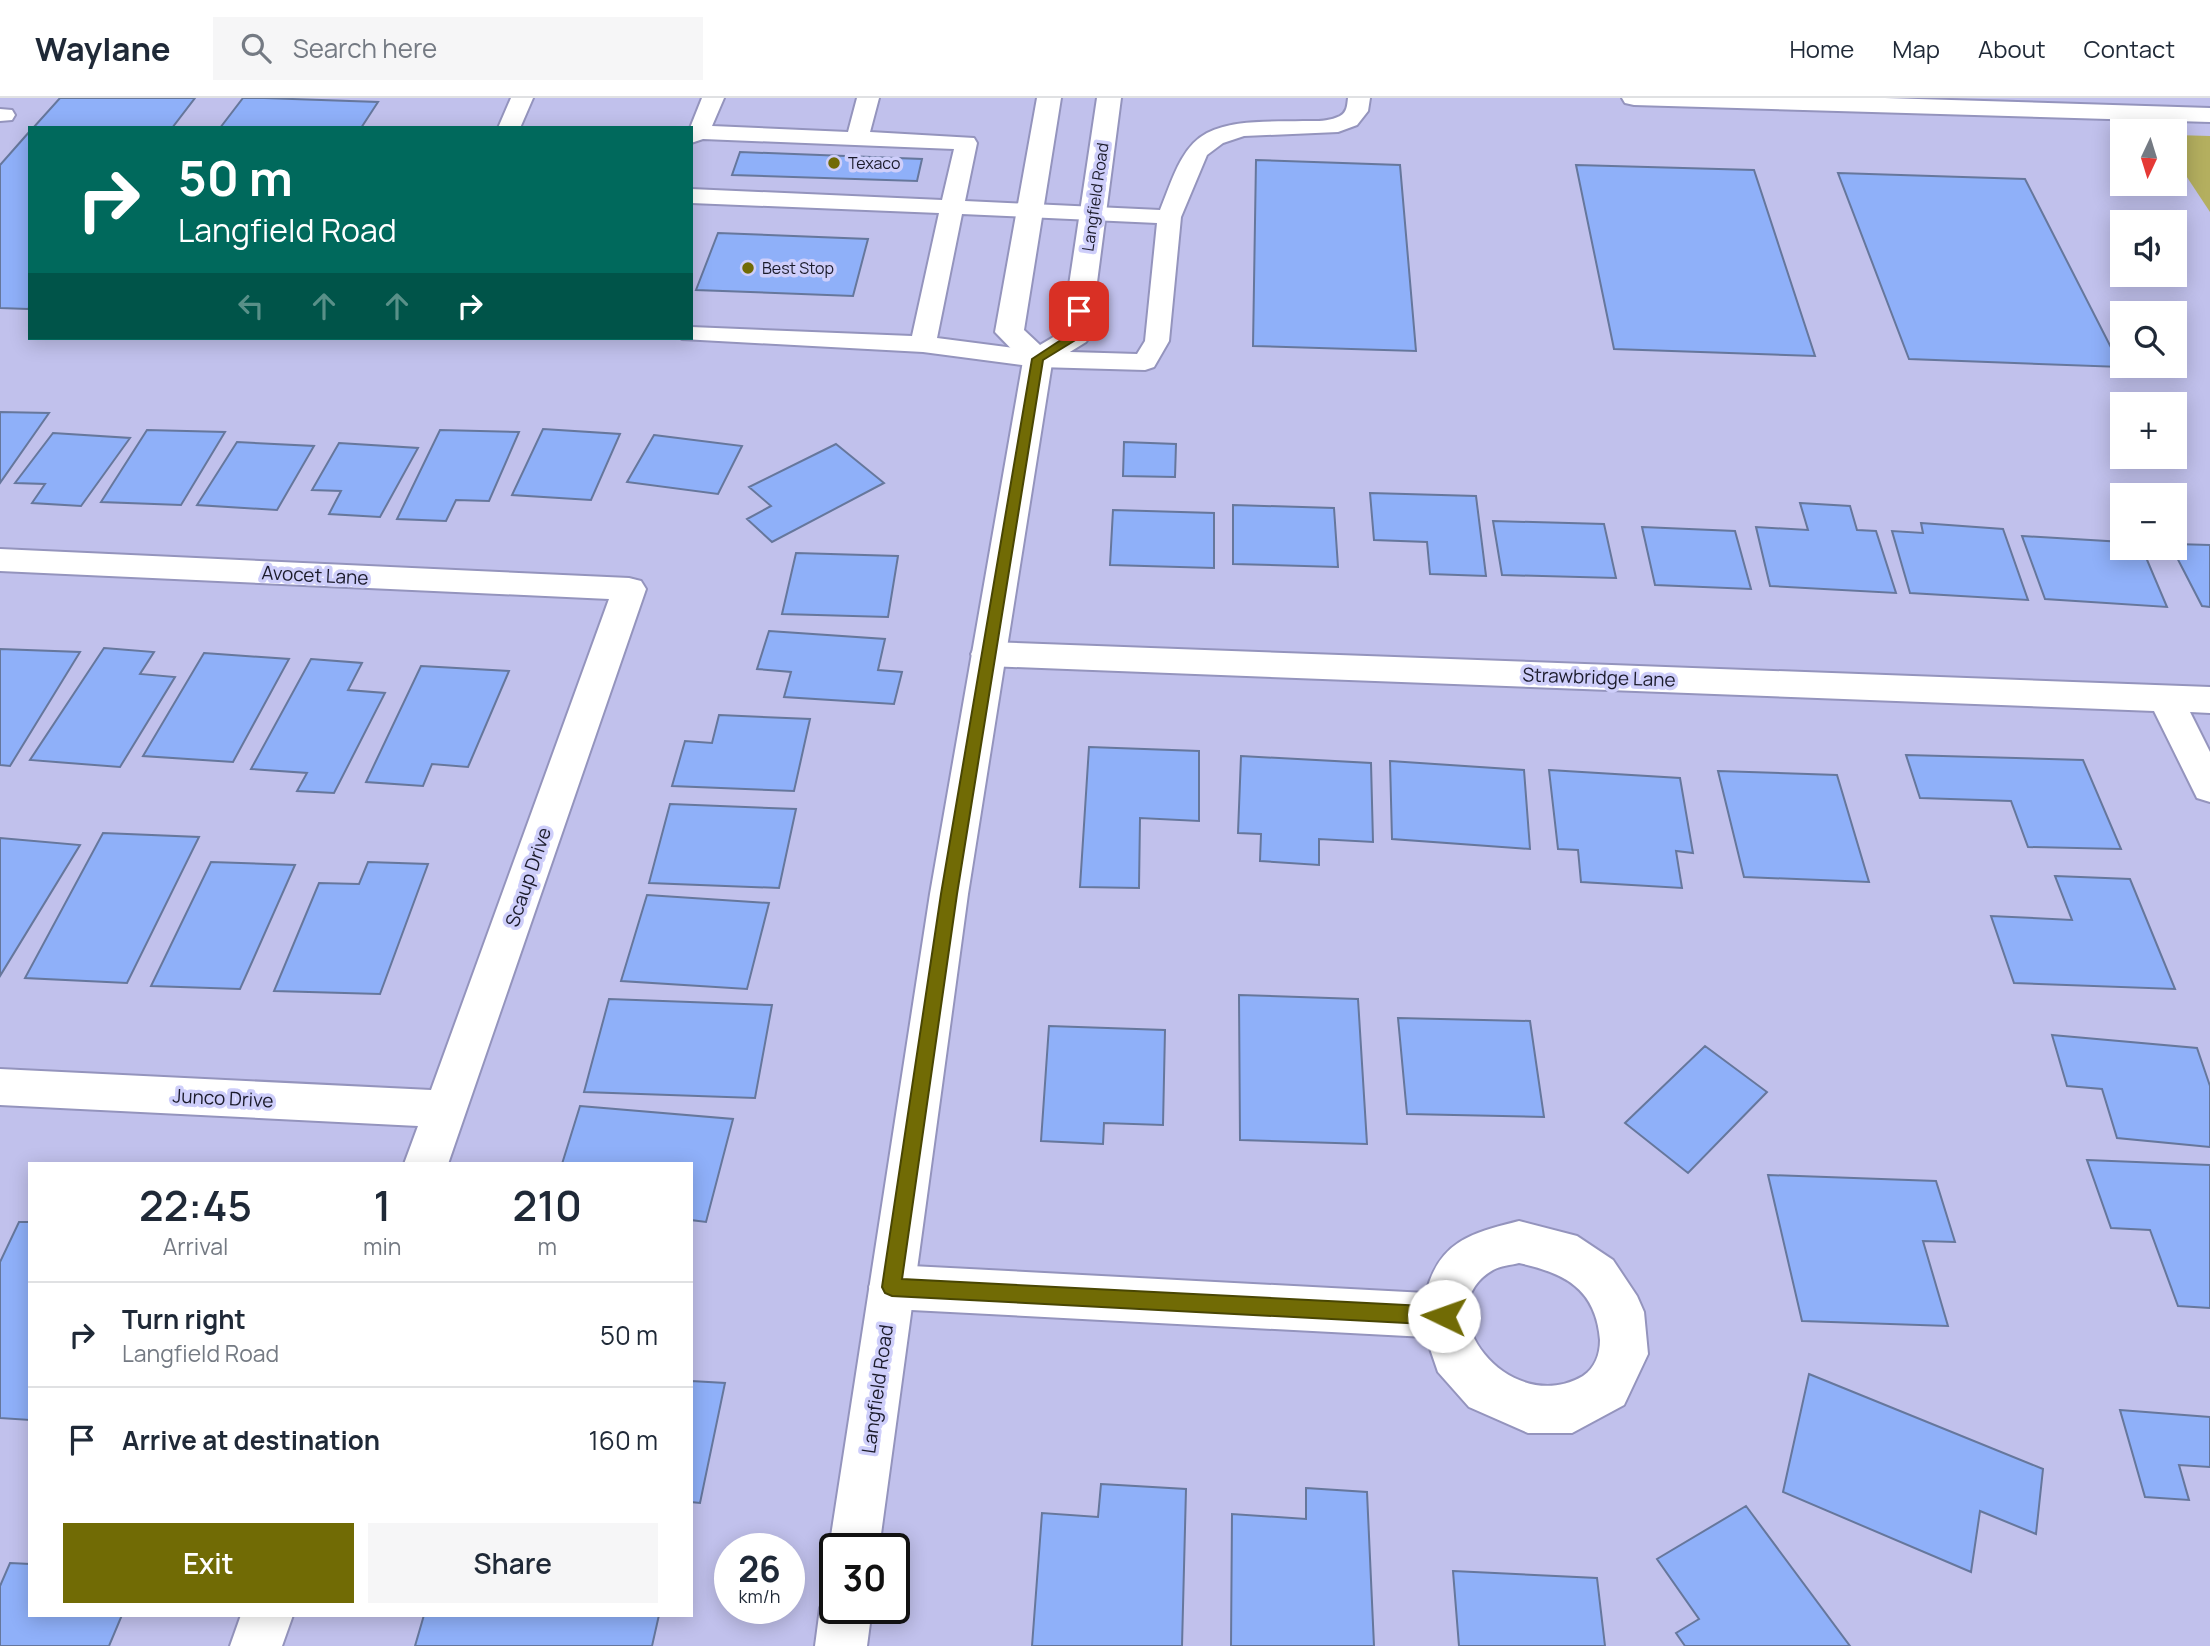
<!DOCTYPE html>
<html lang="en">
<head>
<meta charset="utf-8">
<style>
	body { margin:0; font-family:Manrope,sans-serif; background:#f6f6f7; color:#1f2937; height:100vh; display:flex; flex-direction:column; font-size:26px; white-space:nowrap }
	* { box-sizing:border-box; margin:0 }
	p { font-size:23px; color:#747a83 }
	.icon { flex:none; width:38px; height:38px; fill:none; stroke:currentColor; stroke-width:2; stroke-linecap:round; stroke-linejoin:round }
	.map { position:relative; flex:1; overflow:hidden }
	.drawer { position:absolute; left:28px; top:1064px; width:665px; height:455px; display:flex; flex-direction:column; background:#fff; border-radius:0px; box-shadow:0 4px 18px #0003 }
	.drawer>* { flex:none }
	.hud { position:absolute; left:28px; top:28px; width:665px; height:214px; border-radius:0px; box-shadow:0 4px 18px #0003; background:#00695c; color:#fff; overflow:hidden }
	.needle { width:46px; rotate:184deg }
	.fabs { position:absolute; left:2110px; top:21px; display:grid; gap:14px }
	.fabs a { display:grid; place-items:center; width:77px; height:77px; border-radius:0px; background:#fff; box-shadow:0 4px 18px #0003; font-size:35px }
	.speed { position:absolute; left:714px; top:1435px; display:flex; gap:14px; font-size:35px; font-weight:700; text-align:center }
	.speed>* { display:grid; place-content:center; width:91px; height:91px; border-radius:50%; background:#fff; box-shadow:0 4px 18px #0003; line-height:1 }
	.speed small { font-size:18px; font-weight:400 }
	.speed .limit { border:4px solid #111; border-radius:10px; background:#fff; color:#111 }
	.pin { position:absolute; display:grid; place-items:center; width:60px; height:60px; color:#fff; margin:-30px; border-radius:14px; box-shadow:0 4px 10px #0006 }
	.me { position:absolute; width:77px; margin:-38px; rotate:273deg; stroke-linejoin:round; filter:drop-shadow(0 0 5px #0008) }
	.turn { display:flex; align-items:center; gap:24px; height:147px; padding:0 35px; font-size:32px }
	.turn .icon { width:91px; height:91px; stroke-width:2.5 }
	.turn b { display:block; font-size:49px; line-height:60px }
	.lanes { display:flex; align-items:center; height:66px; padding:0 35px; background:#0003; justify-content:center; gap:35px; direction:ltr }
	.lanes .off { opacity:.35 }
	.eta { display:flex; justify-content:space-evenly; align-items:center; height:119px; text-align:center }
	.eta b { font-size:42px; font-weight:600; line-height:49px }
	.primary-button { display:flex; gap:14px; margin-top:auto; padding:14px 35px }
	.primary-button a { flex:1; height:80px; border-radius:0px; background:#716b05; color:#fff; font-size:28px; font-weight:600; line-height:80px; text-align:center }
	.primary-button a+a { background:#f6f6f7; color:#1f2937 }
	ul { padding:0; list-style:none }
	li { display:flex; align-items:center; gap:21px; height:105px; padding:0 35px; border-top:2px solid #e0e1e3 }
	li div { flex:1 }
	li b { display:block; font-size:26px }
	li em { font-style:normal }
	header { display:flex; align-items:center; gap:42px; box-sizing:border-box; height:98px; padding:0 35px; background:#fff; border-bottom:2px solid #e0e1e3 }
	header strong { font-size:33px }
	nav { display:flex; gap:38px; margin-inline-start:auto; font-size:24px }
	.search { width:490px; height:63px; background:#f6f6f7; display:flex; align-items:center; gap:18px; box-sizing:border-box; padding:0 24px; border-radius:0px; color:#747a83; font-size:26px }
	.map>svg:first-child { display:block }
	.green { fill:#b4af5f }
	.building { fill:#8fb0f9; stroke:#66779c; stroke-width:2 }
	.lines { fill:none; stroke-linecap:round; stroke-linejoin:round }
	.lane-casing { stroke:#9494bd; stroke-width:4 }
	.street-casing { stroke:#9494bd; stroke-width:4 }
	.secondary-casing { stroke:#9494bd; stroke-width:4 }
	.lane { fill:#fff; fill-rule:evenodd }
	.street { fill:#fff; fill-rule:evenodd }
	.secondary { fill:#fff; fill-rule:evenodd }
	.route { fill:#716b05; stroke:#494603; stroke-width:2 }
	.poi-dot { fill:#716b05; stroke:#cecefa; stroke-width:2.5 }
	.labels { text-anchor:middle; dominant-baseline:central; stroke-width:7; stroke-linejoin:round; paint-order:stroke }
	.far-poi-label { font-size:16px; fill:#1b1b2b; stroke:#cecefa; text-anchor:start }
	.far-street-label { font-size:16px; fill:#1b1b2b; stroke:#cecefa }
	.street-label { font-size:19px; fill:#1b1b2b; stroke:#cecefa }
</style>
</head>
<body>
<header>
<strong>Waylane</strong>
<div class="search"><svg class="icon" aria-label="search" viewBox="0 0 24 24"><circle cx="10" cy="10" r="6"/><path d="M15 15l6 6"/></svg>Search here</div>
<nav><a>Home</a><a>Map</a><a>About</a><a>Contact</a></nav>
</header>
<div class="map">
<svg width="2210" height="1548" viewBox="0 0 2210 1548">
	<rect width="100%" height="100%" fill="#c1c1ec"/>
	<path class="green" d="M2175,37L2210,38V114L2175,61Z"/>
	<path class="building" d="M60,0H195L172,30H33Z
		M243,0H264L378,4L361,30H220Z
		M30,33V208L28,211L0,210V67Z
		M740,54L922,61L917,83L732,77Z
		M1256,62L1400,67L1416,253L1253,248Z
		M1576,67L1754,72L1815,258L1614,251Z
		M1838,75L2025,81L2121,269L1909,261Z
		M718,135L868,141L853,198L696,192Z
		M0,314L49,315L0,385Z
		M543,331L620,336L591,402L512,397Z
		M147,332L225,334L181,407L101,404Z
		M440,332L519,334L489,403L456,402L446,423L397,421Z
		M53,335L130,340L81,408L32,405L45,386L15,385Z
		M654,337L742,348L718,396L627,384Z
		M237,344L314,348L277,412L197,407Z
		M1124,344L1176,346L1175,379L1123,378Z
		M339,345L418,350L380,419L329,416L341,393L312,392Z
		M836,346L884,385L772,444L747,421L771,408L749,389Z
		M1370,395L1476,398L1486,478L1430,476L1427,444L1374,442Z
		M1800,405L1850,408L1857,432L1876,433L1896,495L1770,488L1756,429L1808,432Z
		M1233,407L1334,410L1338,469L1233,466Z
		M1113,412L1214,415V470L1110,467Z
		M1493,423L1604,426L1616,480L1502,477Z
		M1921,425L2003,431L2028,502L1910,495L1892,433L1923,435Z
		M1642,429L1735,433L1751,491L1655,487Z
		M2022,438L2123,444V450H2142L2167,509L2045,501Z
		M2175,446L2210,447V509L2202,508L2172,450H2175Z
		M796,455L898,458L888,519L782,516Z
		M769,533L885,541L878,572L902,574L894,606L784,599L791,574L757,571Z
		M104,550L154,554L140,576L175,579L120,669L30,662Z
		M0,551L80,554L10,668L0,667Z
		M204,555L289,561L233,664L143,658Z
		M311,561L362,565L348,592L385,595L334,695L297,693L307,675L251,671Z
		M421,568L509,573L468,669L432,666L423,688L366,684Z
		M719,617L810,621L794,693L672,688L685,643L712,645Z
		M1089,649L1199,653V723L1140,720L1139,790L1080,789Z
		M1906,657L2083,662L2121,751L2028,749L2011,703L1920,700Z
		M1241,658L1371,665L1373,744L1319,741V767L1260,763L1261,736L1238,735Z
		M1390,663L1524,672L1530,751L1392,741Z
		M1549,672L1680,680L1693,755L1676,753L1682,790L1581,784L1578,752L1558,751Z
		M1718,673L1837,677L1869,784L1744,779Z
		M670,706L796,711L779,790L649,785Z
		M103,735L199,739L127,885L25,880Z
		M0,740L80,747L0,878Z
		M211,764L295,767L240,891L151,888Z
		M368,764L428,766L380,896L274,893L319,785L359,786Z
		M2055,778L2130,781L2175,891L2014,885L1991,818L2072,822Z
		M647,797L769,805L747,891L621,883Z
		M1239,897L1358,901L1367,1046L1240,1042Z
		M609,901L772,907L755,1000L584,994Z
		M1398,920L1530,923L1544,1019L1407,1016Z
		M1049,928L1165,932L1163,1027L1104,1025L1103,1046L1041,1043Z
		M2052,937L2197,950L2210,988V1049L2117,1040L2102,991L2067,988Z
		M1705,948L1767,994L1688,1075L1625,1025Z
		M580,1008L733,1021L706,1124L691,1122V1066H562Z
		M2087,1062L2210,1067V1210L2178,1208L2150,1132L2111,1130Z
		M1768,1077L1936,1083L1955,1144L1923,1143L1948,1228L1802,1223Z
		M19,1124H30V1322L0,1320V1164Z
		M1809,1276L2043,1371L2036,1436L1980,1413L1971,1474L1783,1394Z
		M691,1283L725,1285L700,1405L691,1404Z
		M2120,1312L2210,1319V1369L2179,1367L2189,1402L2145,1399Z
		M1101,1386L1186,1391L1182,1548H1032L1042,1415L1098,1419Z
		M1306,1390L1367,1394L1374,1548H1231L1232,1416L1306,1421Z
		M1746,1408L1850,1548H1685L1676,1535L1699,1521L1657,1461Z
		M10,1465L30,1466V1517H122L109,1548H0V1488Z
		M1453,1473L1597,1480L1605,1548H1459Z
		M424,1517H659L652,1548H415Z"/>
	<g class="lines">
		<g class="lane-casing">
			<path id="lane" d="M511,0H533L520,30H498Z
				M702,0H724L712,28L848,34L857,0H879L870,34L974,40L977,45L965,103L1160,112C1171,86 1180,49 1207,35C1235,21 1272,24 1303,23C1315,23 1328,24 1340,18C1347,14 1347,8 1348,0H1370L1368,13L1357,27L1338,34L1244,38L1223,45L1207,57L1181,119L1169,243L1154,269L1145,272L1038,269L923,254L682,241L691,240V229L912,238L939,115L691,105V91L942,102L954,51L703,41L691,45L690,30ZM962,116L1157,125L1145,243L1137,256L1038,253L937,240Z
				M0,11L12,12L15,17L12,22L0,23Z"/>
		</g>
		<g class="street-casing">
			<path id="street" d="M0,451L629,480L641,483L646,491L448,1066H404L418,1028L0,1007V971L431,992L609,501L0,473Z
				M988,544L2210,589V615L2190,614L2210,654V704L2197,700L2154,613L988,568L976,565L971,556L976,547Z
				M1519,1123L1577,1138L1613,1162L1637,1198L1644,1214L1648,1256L1624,1307L1572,1335H1528L1469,1309L1438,1274L1426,1239L892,1211L876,1204L869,1189L876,1174L892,1167L1426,1195C1439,1143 1472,1135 1519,1123ZM1519,1165C1565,1175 1596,1191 1600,1242C1600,1256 1595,1270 1583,1278C1509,1321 1424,1212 1493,1172C1500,1168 1511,1167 1519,1165Z
				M241,1517H293L282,1548H230Z"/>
		</g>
		<g class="secondary-casing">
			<path id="secondary" d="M1037,0H1061L1024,232L1040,247L1062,234L1097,0H1121L1090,238L1086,244L1052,265L968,796L879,1451H835V1466L829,1451L930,796L1023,263L995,234Z
				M1622,0H1885L2210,10V24L1634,7L1625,5Z
				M835,1489V1510H872L867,1548H815L820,1510L828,1492Z"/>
		</g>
		<use href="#lane" class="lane"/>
		<use href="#street" class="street"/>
		<use href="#secondary" class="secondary"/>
	</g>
	<path class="route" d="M1079,210L1085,213L1082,238L1043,262L957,796L902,1181L1444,1209L1451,1212L1454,1218L1451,1224L1444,1227L892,1198L885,1195L882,1189L941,796L1032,261L1070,236L1074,213Z"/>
	<g class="poi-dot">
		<circle cx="834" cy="65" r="7"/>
		<circle cx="748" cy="170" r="7"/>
	</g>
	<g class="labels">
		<g class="far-poi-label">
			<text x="848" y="65">Texaco</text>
			<text x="762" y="170">Best Stop</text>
		</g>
		<g class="far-street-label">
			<text transform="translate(1095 99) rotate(-82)">Langfield Road</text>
		</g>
		<g class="street-label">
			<text transform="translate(315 477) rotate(3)">Avocet Lane</text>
			<text transform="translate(1599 579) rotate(2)">Strawbridge Lane</text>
			<text transform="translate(528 779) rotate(-71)">Scaup Drive</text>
			<text transform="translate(223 1000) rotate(3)">Junco Drive</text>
			<text transform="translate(877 1291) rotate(-82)">Langfield Road</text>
		</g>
	</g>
</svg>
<div class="fabs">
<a><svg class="needle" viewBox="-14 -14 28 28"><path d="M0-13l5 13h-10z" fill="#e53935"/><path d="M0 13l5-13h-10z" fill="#747a83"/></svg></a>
<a><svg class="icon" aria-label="sound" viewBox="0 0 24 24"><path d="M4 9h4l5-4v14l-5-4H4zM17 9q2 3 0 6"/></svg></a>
<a><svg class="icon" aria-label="search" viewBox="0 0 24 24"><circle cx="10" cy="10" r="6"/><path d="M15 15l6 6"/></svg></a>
<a>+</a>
<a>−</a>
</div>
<div class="speed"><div>26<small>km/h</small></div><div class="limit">30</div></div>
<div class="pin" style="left:1079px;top:213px;background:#d93025"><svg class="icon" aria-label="arrive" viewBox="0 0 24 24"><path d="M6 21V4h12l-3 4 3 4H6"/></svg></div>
<svg class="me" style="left:1444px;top:1218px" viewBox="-20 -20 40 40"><circle r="19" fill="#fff"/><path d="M0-13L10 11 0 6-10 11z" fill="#716b05"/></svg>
<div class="hud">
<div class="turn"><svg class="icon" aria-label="right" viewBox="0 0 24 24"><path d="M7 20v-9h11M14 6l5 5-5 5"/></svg><div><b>50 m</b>Langfield Road</div></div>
<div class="lanes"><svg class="icon off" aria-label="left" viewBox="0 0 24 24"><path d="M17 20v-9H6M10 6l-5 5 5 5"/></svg><svg class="icon off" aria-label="ahead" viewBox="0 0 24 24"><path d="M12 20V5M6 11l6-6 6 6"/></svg><svg class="icon off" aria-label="ahead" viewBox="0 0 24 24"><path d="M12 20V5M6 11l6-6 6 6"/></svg><svg class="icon" aria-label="right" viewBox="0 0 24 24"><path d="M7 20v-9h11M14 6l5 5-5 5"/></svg></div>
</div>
<section class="drawer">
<div class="eta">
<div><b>22:45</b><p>Arrival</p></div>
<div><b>1</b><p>min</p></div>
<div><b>210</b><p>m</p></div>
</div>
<ul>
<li><svg class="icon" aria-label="right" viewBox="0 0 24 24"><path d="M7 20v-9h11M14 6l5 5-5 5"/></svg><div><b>Turn right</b><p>Langfield Road</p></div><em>50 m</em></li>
<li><svg class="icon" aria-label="arrive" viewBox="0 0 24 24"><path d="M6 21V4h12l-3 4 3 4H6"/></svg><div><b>Arrive at destination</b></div><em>160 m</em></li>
</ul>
<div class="primary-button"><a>Exit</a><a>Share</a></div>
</section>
</div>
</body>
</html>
